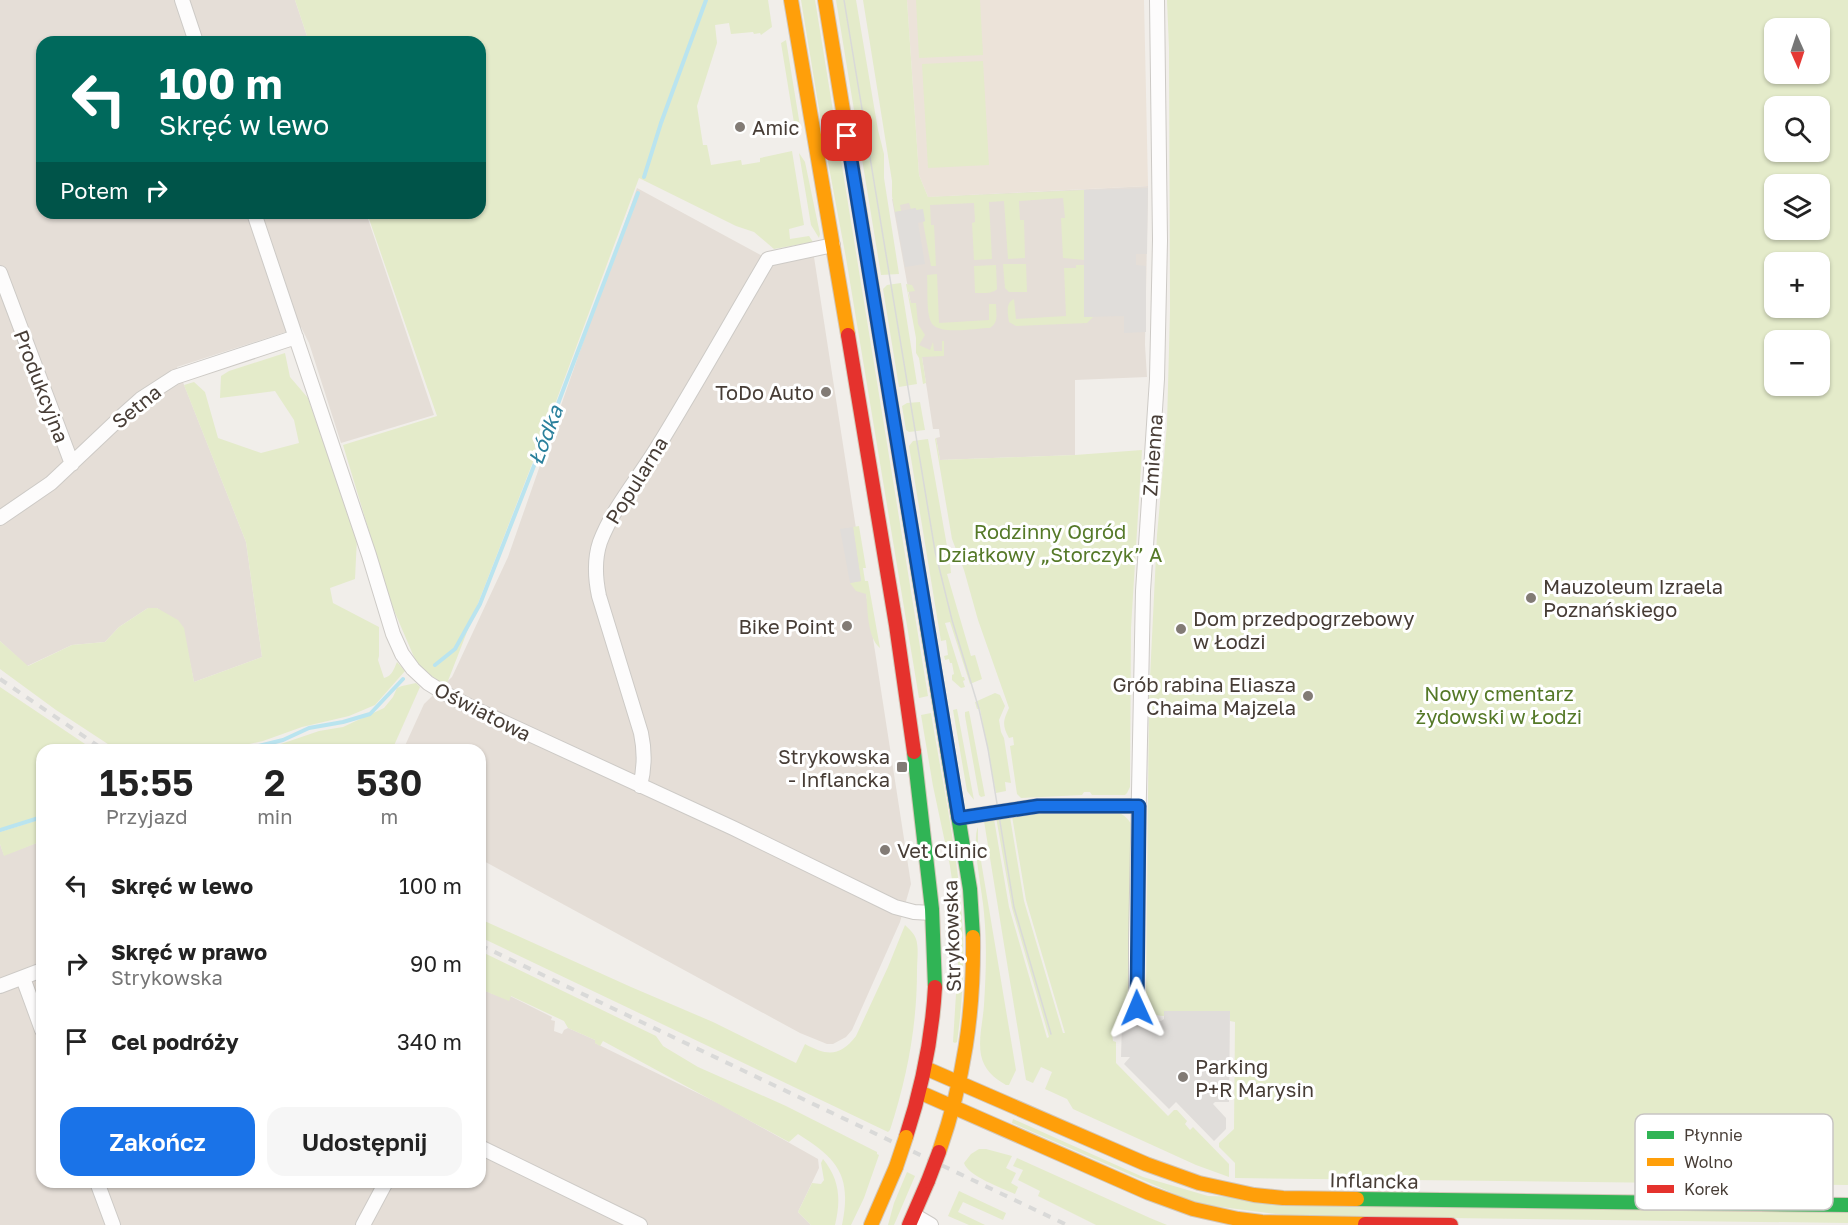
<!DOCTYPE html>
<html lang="pl">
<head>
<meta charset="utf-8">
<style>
	body { margin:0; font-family:"Golos Text",sans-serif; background:#f6f6f6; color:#222; height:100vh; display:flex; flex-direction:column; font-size:22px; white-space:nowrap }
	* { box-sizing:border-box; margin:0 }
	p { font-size:20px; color:#767676 }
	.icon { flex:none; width:33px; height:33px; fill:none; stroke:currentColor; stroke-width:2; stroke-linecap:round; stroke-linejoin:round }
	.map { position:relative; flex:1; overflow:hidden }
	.side { position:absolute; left:36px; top:744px; width:450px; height:444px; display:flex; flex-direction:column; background:#fff; border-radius:18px; box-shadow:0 2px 4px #0004 }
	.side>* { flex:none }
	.guide { position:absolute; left:36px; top:36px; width:450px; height:183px; border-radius:18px; box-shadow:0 2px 4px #0004; background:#00695c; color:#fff; overflow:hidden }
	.needle { width:39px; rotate:177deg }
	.controls { position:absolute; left:1764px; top:18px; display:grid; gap:12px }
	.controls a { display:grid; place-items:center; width:66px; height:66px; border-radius:12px; background:#fff; box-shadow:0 2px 4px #0004; font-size:30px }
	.pin { position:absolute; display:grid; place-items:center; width:51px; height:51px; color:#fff; margin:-26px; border-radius:12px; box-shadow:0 3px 9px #0006 }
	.me { position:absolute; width:66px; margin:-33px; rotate:359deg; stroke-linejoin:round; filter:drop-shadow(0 0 4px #0008) }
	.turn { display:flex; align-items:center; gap:21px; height:126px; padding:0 24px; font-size:27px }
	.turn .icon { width:78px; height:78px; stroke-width:2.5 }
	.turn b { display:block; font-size:42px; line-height:51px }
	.then { display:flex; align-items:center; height:57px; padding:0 24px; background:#0003; gap:12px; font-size:22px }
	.eta { display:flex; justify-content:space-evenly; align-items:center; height:102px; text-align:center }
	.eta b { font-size:36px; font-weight:600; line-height:42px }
	.action { display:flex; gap:12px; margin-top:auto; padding:12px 24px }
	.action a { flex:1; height:69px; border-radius:18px; background:#1a73e8; color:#fff; font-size:24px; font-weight:600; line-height:69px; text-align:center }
	.action a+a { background:#f6f6f6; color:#222 }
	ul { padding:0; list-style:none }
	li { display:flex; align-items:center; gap:18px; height:78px; padding:0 24px }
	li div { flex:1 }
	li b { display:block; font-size:22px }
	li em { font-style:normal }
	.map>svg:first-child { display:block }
	.residential { fill:#e5ded7 }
	.education { fill:#ece3d9 }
	.green { fill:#e4ebca; fill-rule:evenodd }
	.parking { fill:#e0ddda }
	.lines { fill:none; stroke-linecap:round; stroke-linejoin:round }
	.stream { stroke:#bae4ef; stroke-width:4 }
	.street-casing { stroke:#cdcac6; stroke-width:16 }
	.fast-casing { stroke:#d3c6b7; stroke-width:16 }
	.slow-casing { stroke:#d3c6b7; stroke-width:16 }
	.jam-casing { stroke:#d3c6b7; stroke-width:16 }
	.street { stroke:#fdfcfc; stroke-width:14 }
	.fast { stroke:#30b455; stroke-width:14 }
	.slow { stroke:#ff9f0a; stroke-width:14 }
	.jam { stroke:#e5322d; stroke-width:14 }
	.tram { stroke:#d9d9d8; stroke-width:1.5 }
	.rail { stroke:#d9d9d8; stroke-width:4; stroke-dasharray:8 8; stroke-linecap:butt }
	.slow-bridge-casing { stroke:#d3c6b7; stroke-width:16; stroke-linecap:butt }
	.jam-bridge-casing { stroke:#d3c6b7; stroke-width:16; stroke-linecap:butt }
	.slow-bridge { stroke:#ff9f0a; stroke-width:14 }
	.jam-bridge { stroke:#e5322d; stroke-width:14 }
	.route-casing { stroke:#114b97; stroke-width:15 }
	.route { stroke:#1a73e8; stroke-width:10 }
	.poi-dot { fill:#827b75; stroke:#fff; stroke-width:2 }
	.labels { text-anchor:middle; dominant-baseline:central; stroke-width:6; stroke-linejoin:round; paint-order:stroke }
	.poi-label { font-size:20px; fill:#473d36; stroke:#fff; text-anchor:start }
	.street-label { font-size:20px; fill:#473d36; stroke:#fff }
	.park-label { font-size:20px; fill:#557928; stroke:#fff }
	.water-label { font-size:21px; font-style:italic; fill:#2a809c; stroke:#fff }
	.key { fill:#fff; stroke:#c8c5c3; stroke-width:1.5 }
	.key-label { font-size:16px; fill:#473d36 }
</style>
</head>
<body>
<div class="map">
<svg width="1848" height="1225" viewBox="0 0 1848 1225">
	<rect width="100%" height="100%" fill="#f1eeea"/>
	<path class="residential" d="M0,0H295L309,42H42V213H366L434,415L341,443L309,343L301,327L177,367L246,542L262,657L194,682L183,628L157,608H148L119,627L105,642L72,645L27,666L0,641Z
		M1148,186L1145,345L1147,377L1075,380V455L940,460L936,438L940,437L939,429H933L922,357H924L918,344L892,199Z
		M637,188L768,259L814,257L911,884L900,922L852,1030L846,1037L833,1044H827L800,1033L480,859V750H403L424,704L452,677L508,557Z
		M42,841V1182H480V989L509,1000L510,996L552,1017L551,1020L555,1021L554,1031L562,1034L564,1030L568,1028L595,1040V1043L720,1104L818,1159L819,1168L798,1212L811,1225H0V844L4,855Z"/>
	<path class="education" d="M907,0H1144L1148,186L928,197L919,175Z"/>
	<path class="green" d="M295,0H768L772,27L761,35L760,33L754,34L753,32L731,34L729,23L715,25L717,43L697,106L703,145H707L711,165L741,160L742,165L760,162V158L792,151L804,225L789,229L790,239L809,236L813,242L774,249L754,232L736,226L639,178L548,423L446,686L429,674L417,664L390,601L343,445L437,416L367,213H480V42H309Z
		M801,0H815L928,696L919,698L846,258L826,151Z
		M836,0H856L878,130L884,154V178L899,274L881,275Z
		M863,0H907L919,175L928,197L1084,190V260L1063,258L1061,218H1065L1063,198L1019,201L1020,220H1024L1025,258L1008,259L1004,201L989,202L992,259L974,260L972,223L975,222L974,203L930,205L931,225H934L936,266H931L923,222L925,221L915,208L911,209L909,203L900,205L901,211L895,212L892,196V181Z
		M916,0H980L983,55L919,58Z
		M1167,0H1848V1185L1235,1178V1163L1219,1147V1143L1234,1129L1235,1022L1230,1021V1012L1164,1011V1016C1153,1016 1147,1010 1146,999L1149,698L1157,535L1167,424L1170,311L1169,48ZM1774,28H1820V74H1774ZM1774,106H1820V152H1774ZM1774,184H1820V230H1774ZM1774,262H1820V308H1774ZM1774,340H1820V386H1774Z
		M786,40L801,132H800L795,129L781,43Z
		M983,61L989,165L928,168L922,64Z
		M799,153L805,162L820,234L819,238L811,225Z
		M1003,264H1026L1027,292H1009L1005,288Z
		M996,265L997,289C992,294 983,293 975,293L974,266Z
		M1076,265H1084V317H1093L1087,323L1016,326L1009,322C1008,314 1005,303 1014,299L1016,319L1066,316L1064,268H1076Z
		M937,274L939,323L989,320V304H996C996,314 999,322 990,328C976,328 937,336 931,322C926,311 928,287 927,275Z
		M901,283L917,384L899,387L883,289L887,285Z
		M906,284L912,285L915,291L908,292L911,303H916L918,324L925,335L919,345L930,350L933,342L934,351H942V341H944V356L922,357L926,383L923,384L919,358L916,353V338Z
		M285,353L290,377L308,398L357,538L355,579L330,588L333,603L379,627V656L378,660L384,678C392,676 394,669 397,662L405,671L375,705L349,716L302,727L263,741L223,750H117L56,710L0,669V641L28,666L72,645L105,642L119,627L148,608H157L178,620L184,628L194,682L262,657L246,542L184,385L194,382L205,392L218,438L261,453L299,443L294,420L275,391L220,398L221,376L229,371Z
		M920,402L925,430L909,432L906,430L902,406L907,403Z
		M936,438L940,460L1075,455L1142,450L1131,628L1130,787L1127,793L1125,795H1092L1090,792H1084L1082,795L1021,798L1017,794L1010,746L1014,745L1013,737L1009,738C1002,725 1003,721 1009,708L978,620L964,570L952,539L935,439Z
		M928,439L950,563L951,573L947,574L971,656L975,655L982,679L970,684L950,622L945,623L962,677H964L965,680L963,681L965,687L961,688L952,680V675L954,674L952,663H950L949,659L945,660L944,656L948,655L946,640L941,641L909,446L913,441Z
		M859,526L866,568H863L865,581H868L880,648C867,637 868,610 866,594L856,591L850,583L861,581L853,527Z
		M416,683L420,687L392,750H256L275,746L319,731L343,727L384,708L393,697L397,688L402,686Z
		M0,687L94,750H42V816L0,829Z
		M995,693L1000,695L1005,706L999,720L1001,732L1004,738L1011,783L1005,782L1006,791L996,793L980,709H977L975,702Z
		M957,709L974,800L967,791L953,710Z
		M969,711L985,796L981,797L979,795L965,716V712Z
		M931,713C943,787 960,861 963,936C964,971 962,1007 957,1042L955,1043L953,1042L958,962L956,908L950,866L933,786L921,715Z
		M1083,810L1084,814H1090V810C1107,811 1124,808 1132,826L1130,1000L1131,1016H1117V1033L1112,1034L1113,1041L1116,1042V1063L1168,1116L1174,1110H1177L1187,1121L1185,1124L1190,1130L1193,1127L1229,1164V1177L1196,1165L1073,1109L1067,1099L1045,1089L1052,1072L1041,1067L1033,1083L1026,1080L984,821L994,819L1009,907L1047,1038L1049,1037L1012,908L996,817L1010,814ZM1012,816L1026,900L1065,1033H1063L1024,901L1010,817Z
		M42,819V841L4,856L0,844V832Z
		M978,827V843L1016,1070L1009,1085H1006C994,1078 984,1070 981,1055C978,1039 983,1021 984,1005C986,974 987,944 984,913C983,894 971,842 978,827Z
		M480,919L631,987L713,1022L796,1063L805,1044C827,1056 840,1057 856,1036L888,967L905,925C909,929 914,933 916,939C919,948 917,961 917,971C917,1026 907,1078 890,1130L888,1132L480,937Z
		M480,951L656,1036L663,1046L698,1067L786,1106L877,1152V1154L879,1155L864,1198L851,1225H842C852,1176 838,1159 798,1134L789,1142L603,1041L600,1046L595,1043V1040L568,1028L564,1021L511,996L509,1001L480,989Z
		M1013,1119L1143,1177L1208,1196L1848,1213V1223L1292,1216L1198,1204L1012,1123Z
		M979,1149H986L1012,1156L1006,1168L1016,1173L1011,1183L1018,1187L1015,1194C1002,1188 968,1176 964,1163L971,1154Z
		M1017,1158L1150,1218L1167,1225H1096L1038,1196L1040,1191L1018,1180L1023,1170L1013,1166Z
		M823,1159C840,1180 841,1200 835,1225H811L798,1212L812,1183L821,1184L824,1180L821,1163Z
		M907,1172L915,1176L894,1225H888L894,1203Z
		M959,1191L1006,1213L1003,1220L963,1202L958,1212L985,1225H969L948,1216Z"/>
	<path class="parking" d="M1148,188L1147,254H1136V265L1146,266V332L1124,333V316L1084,317V190Z
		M916,208V210L923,209L925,221L918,223L925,264L905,267L895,212Z
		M853,527L861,581L850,583L840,529Z
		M1164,1011H1230L1229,1102H1215L1213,1104L1226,1118V1129L1214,1141L1176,1102L1169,1109L1124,1064L1130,1057H1121L1122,1021H1161L1164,1019Z"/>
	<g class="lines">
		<path class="stream" d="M644,177L661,123L706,0
			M435,665L455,649L480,604L548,430L638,193
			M242,750L283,740L309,728L343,722L370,714L403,679
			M0,830L42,817"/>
		<g class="street-casing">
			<path id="street" d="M182,0L196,42
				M254,213L369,555L393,634L402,654L413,669L428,683L446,694L475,709L733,828L895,907L914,912L932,913
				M0,273L72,464
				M0,518L51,483L123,415L141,399L175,377L296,337
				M640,786C645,767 645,752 641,733L599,596C595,577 594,560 600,542C613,508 638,479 657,448C695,386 731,322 768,259L833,245
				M959,818L1038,806H1139
				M23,978L42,1030
				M0,986L42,970
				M1139,1018L1136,1001V942L1143,591L1157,379L1160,240L1157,0
				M480,1147L640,1225
				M97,1182L113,1225
				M914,1215L931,1225
				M363,1225L386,1182"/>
		</g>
		<g class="fast-casing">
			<path id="fast" d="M903,478L970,889L973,937
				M914,752L932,909L935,987
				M1357,1199L1848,1205"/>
		</g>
		<g class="slow-casing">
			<path id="slow" d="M791,0L848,335
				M825,0L903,478
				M925,1068L1146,1164L1199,1183L1254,1195L1283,1198L1357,1199
				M919,1092L1149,1193L1193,1209L1238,1219L1262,1222L1365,1224
				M939,1152C964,1080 974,1013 973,937
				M871,1225L896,1167"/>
		</g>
		<g class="jam-casing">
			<path id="jam" d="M848,335L896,625L914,752
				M906,1137C922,1088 932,1039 935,987
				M1365,1224L1451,1225
				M909,1225L928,1181"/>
		</g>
		<use href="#street" class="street"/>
		<use href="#fast" class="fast"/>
		<use href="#slow" class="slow"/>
		<use href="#jam" class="jam"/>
		<path class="tram" d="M844,0L935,551L952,620L979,709L988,749L1014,907L1051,1034"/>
		<path class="rail" d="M0,679L104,750
			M480,945L1067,1225"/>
		<g class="slow-bridge-casing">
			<path id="slow-bridge" d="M896,1167L906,1137"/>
		</g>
		<g class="jam-bridge-casing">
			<path id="jam-bridge" d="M928,1181L939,1152"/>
		</g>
		<use href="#slow-bridge" class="slow-bridge"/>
		<use href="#jam-bridge" class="jam-bridge"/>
	</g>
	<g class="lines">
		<g class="route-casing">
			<path id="route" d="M847,136L959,818L1038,806H1139L1137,1008"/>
		</g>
		<use href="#route" class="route"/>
	</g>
	<g class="poi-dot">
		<circle cx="740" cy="127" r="6"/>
		<circle cx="826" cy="392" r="6"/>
		<circle cx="1531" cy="598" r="6"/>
		<circle cx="847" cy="626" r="6"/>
		<circle cx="1181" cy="629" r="6"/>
		<circle cx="1308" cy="696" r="6"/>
		<rect x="896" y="761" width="12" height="12" rx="3"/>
		<circle cx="885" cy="850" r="6"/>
		<circle cx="1183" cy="1077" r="6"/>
	</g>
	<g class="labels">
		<g class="poi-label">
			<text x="752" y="127">Amic</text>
			<text x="814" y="392" text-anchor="end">ToDo Auto</text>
			<text x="1543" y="586">Mauzoleum Izraela<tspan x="1543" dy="23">Poznańskiego</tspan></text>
			<text x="1193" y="618">Dom przedpogrzebowy<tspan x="1193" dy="23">w Łodzi</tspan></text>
			<text x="835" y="626" text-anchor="end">Bike Point</text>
			<text x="1296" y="684" text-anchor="end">Grób rabina Eliasza<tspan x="1296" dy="23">Chaima Majzela</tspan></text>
			<text x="890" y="756" text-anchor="end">Strykowska<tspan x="890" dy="23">- Inflancka</tspan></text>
			<text x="897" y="850">Vet Clinic</text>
			<text x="1195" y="1066">Parking<tspan x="1195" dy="23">P+R Marysin</tspan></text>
		</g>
		<g class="street-label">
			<text transform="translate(42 386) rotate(69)">Produkcyjna</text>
			<text transform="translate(136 406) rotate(-39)">Setna</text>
			<text transform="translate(1152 455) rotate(-86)">Zmienna</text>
			<text transform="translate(636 480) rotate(-58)">Popularna</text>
			<text transform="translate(483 711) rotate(27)">Oświatowa</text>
			<text transform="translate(951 936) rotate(-92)">Strykowska</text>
			<text transform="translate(1374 1180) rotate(1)">Inflancka</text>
		</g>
		<g class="park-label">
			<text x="1050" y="531">Rodzinny Ogród<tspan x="1050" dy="23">Działkowy „Storczyk” A</tspan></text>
			<text x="1499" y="693">Nowy cmentarz<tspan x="1499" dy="23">żydowski w Łodzi</tspan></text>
		</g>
		<g class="water-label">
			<text transform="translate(545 435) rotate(-69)">Łódka</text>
		</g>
	</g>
	<rect x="1635" y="1114" width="198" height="96" rx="9" class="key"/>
	<rect x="1647" y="1131" width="27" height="8" fill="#30b455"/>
	<rect x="1647" y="1158" width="27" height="8" fill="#ff9f0a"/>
	<rect x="1647" y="1185" width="27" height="8" fill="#e5322d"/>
	<g class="key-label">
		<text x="1684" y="1141">Płynnie</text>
		<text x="1684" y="1168">Wolno</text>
		<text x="1684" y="1195">Korek</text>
	</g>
</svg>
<div class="controls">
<a><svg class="needle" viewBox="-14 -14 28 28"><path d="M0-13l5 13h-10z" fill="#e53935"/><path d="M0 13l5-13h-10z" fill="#767676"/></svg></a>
<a><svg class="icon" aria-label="search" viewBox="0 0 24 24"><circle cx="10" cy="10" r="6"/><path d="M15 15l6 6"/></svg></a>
<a><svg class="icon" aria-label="layers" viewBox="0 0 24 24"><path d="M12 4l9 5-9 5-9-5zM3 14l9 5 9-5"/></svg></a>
<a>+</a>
<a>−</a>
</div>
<div class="pin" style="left:847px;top:136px;background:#d93025"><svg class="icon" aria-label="arrive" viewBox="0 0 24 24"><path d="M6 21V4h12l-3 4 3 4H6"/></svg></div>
<svg class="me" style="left:1137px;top:1008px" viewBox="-20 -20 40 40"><path d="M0-17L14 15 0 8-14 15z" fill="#1a73e8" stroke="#fff" stroke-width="4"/></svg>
<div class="guide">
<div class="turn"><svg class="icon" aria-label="left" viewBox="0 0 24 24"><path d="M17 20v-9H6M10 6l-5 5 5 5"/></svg><div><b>100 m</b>Skręć w lewo</div></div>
<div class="then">Potem<svg class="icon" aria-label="right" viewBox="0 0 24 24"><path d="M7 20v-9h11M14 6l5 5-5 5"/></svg></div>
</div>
<section class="side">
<div class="eta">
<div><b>15:55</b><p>Przyjazd</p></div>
<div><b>2</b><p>min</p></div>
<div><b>530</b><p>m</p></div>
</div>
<ul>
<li><svg class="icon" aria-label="left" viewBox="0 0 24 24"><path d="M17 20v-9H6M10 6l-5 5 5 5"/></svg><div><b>Skręć w lewo</b></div><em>100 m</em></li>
<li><svg class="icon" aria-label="right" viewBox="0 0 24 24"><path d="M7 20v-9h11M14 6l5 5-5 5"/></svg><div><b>Skręć w prawo</b><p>Strykowska</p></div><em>90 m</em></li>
<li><svg class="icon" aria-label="arrive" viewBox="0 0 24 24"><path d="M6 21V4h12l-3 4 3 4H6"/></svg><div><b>Cel podróży</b></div><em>340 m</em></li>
</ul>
<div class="action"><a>Zakończ</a><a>Udostępnij</a></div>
</section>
</div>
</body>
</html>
